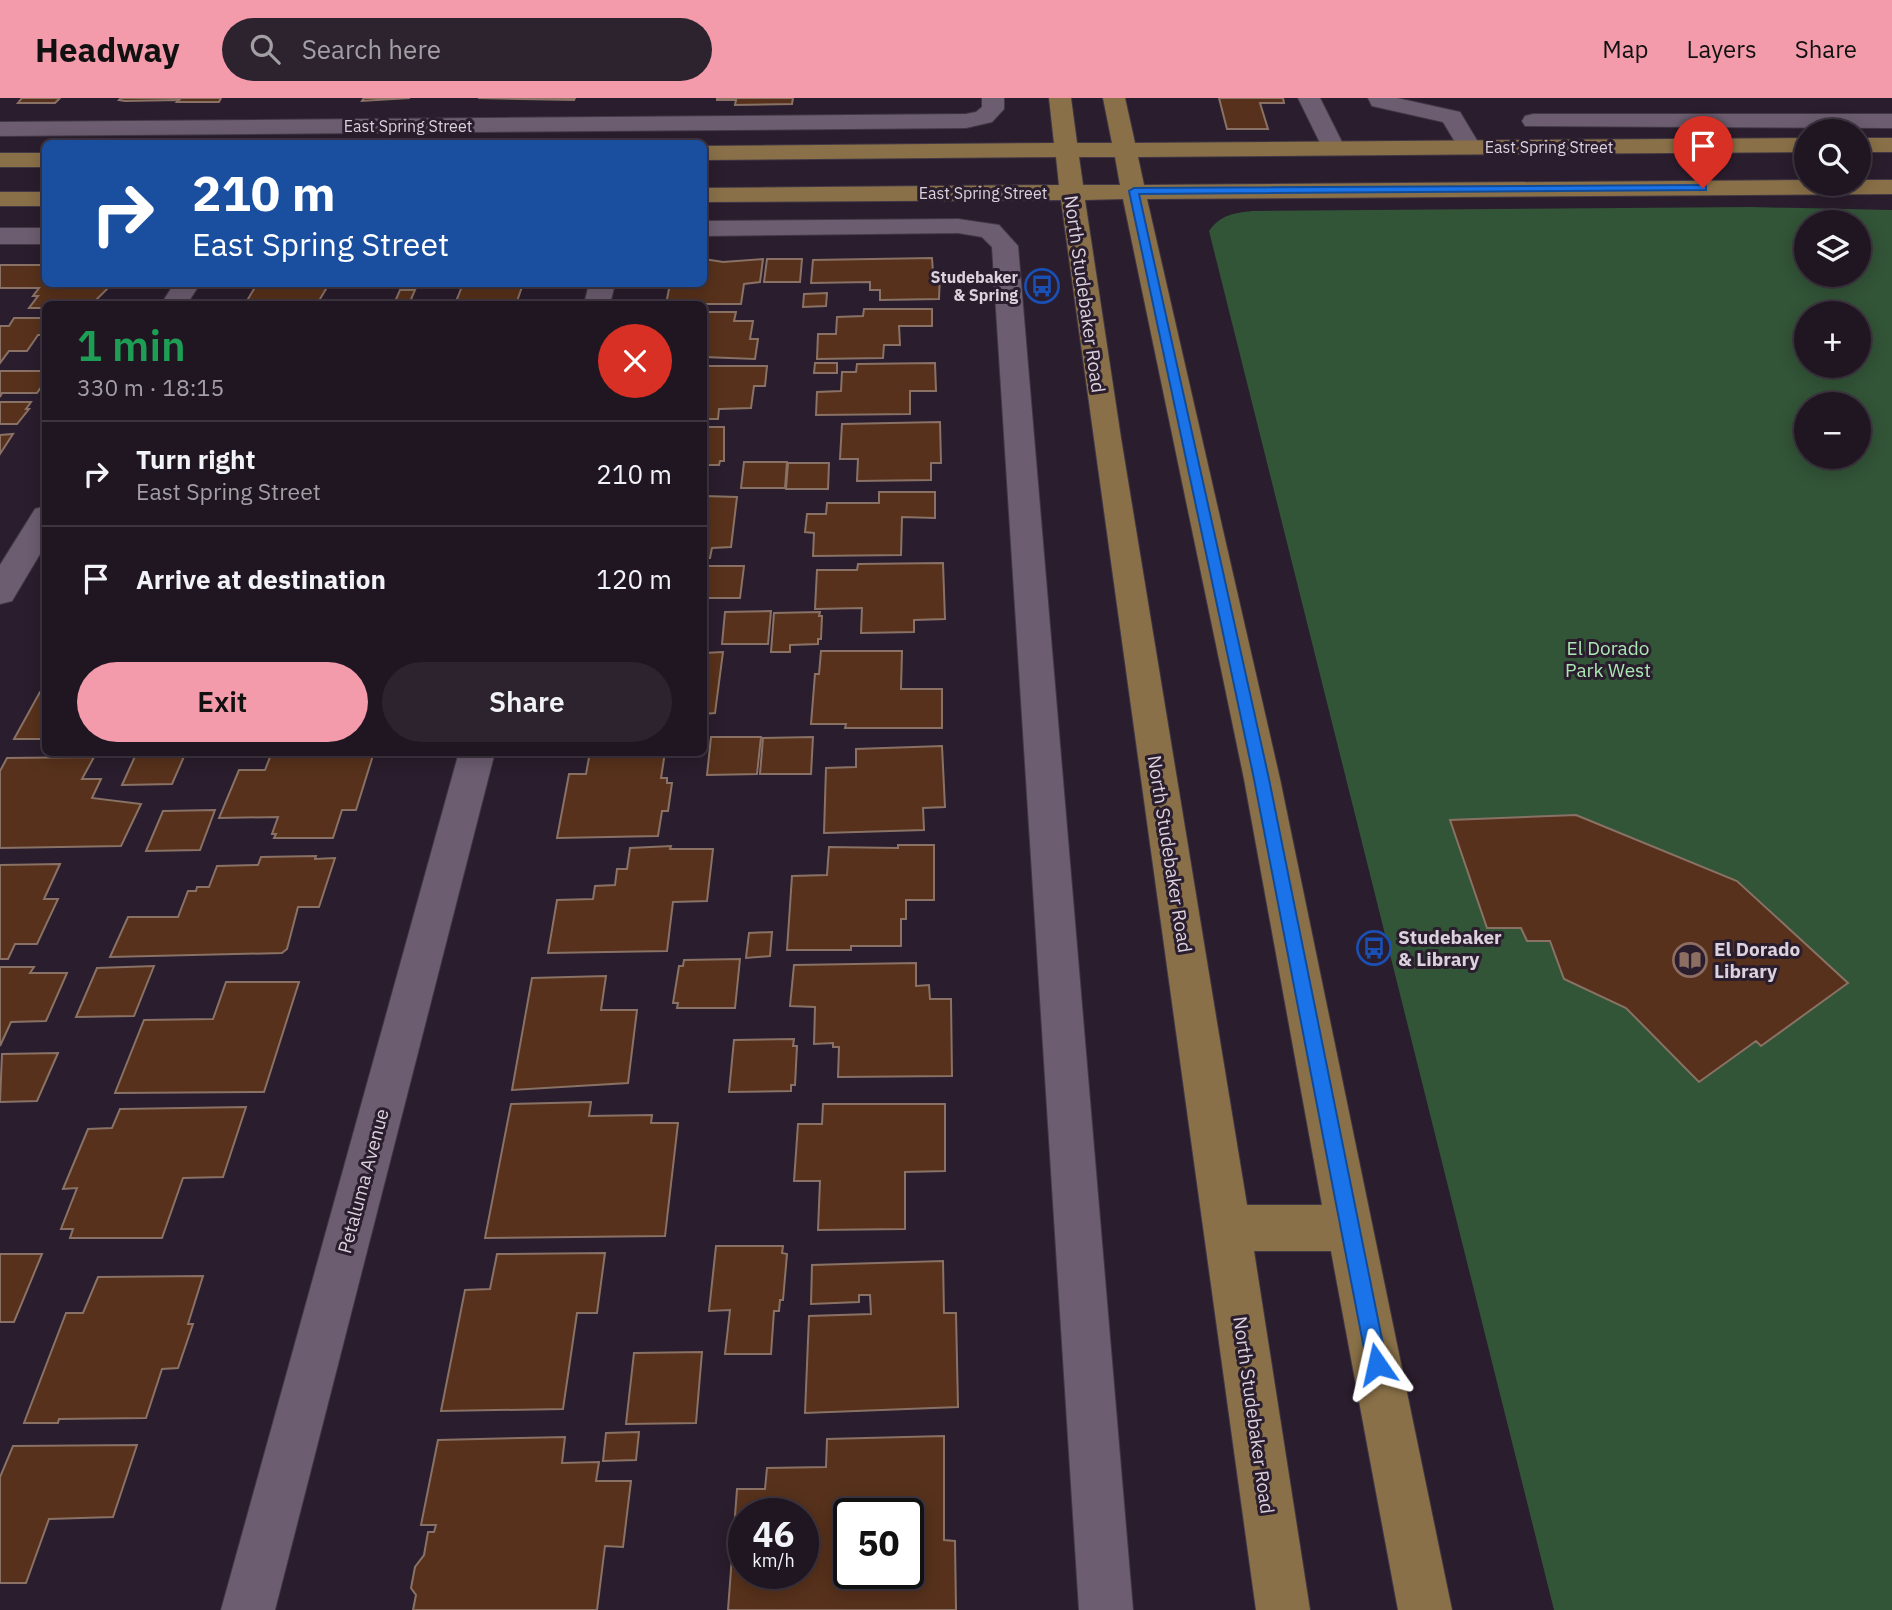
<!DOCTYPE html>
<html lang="en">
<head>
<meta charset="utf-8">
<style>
	body { margin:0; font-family:"IBM Plex Sans",sans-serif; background:#2d232f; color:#f1f3f6; height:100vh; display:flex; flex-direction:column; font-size:26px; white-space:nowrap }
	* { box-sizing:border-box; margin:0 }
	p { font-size:23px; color:#a29fa5 }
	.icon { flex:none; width:38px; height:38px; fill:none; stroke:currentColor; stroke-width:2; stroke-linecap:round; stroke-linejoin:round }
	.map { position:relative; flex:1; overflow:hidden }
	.details { position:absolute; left:42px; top:203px; width:665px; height:455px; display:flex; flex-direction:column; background:#201622; border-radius:10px; box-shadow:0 4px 18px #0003,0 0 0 2px #3d3540 }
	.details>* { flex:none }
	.guide { position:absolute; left:42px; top:42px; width:665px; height:147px; border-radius:10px; box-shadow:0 4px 18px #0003,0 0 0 2px #3d3540; background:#1a4fa0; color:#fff; overflow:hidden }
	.fabs { position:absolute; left:1794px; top:21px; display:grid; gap:14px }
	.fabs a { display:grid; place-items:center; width:77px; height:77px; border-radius:50%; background:#201622; box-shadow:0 4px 18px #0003,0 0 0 2px #3d3540; font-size:35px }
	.speed { position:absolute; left:728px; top:1400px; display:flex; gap:14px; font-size:35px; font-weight:700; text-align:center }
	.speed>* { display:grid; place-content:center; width:91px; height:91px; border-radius:50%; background:#201622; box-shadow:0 4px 18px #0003,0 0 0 2px #3d3540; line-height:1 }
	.speed small { font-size:18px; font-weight:400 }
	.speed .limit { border:4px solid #111; border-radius:10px; background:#fff; color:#111 }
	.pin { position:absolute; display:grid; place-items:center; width:60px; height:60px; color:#fff; margin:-72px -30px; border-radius:50% 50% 50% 0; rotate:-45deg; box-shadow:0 0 7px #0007 }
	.pin .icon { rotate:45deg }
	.me { position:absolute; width:77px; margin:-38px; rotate:349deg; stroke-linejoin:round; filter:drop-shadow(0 0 5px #0008) }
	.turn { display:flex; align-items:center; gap:24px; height:147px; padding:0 35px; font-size:32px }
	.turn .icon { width:91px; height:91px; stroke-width:2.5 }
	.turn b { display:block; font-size:49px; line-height:60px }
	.round { display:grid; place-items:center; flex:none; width:74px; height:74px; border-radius:37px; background:#2d232f }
	.summary { display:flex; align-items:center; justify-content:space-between; height:119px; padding:0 35px }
	h1 { font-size:42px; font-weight:600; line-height:52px; color:#1e9e55 }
	.cta { display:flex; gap:14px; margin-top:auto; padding:14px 35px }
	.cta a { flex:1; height:80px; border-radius:42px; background:#f39aab; color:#111; font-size:28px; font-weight:600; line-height:80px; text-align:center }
	.cta a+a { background:#2d232f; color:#f1f3f6 }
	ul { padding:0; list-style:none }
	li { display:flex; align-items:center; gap:21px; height:105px; padding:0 35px; border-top:2px solid #3d3540 }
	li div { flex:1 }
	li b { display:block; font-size:26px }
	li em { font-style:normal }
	header { display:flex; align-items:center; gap:42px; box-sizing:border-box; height:98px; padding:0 35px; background:#f39aab; color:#111 }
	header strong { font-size:33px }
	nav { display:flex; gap:38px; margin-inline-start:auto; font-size:24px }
	.search { width:490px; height:63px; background:#2d232f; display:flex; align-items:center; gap:18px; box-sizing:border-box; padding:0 24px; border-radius:38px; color:#a29fa5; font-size:26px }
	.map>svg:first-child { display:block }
	.green { fill:#325437; fill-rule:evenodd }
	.building { fill:#57311b; stroke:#897265; stroke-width:2; fill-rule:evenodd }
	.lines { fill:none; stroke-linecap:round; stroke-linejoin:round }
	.minor-casing { stroke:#423845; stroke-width:2 }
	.major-casing { stroke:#423845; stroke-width:2 }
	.minor { fill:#6c5d70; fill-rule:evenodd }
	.major { fill:#897048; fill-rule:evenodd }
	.route { fill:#1a73e8; stroke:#114b97; stroke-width:2 }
	.labels { text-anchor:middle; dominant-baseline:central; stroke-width:6; stroke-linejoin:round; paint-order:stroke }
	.far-street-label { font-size:16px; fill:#dbd2dd; stroke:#2a1d2d }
	.far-poi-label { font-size:16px; font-weight:bold; fill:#dbd2dd; stroke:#2a1d2d; text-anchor:end }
	.street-label { font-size:19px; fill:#dbd2dd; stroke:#2a1d2d }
	.park-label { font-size:19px; fill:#abe7b2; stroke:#2a1d2d }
	.poi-label { font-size:19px; font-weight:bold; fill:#dbd2dd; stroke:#2a1d2d; text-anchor:start }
</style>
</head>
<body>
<header>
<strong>Headway</strong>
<div class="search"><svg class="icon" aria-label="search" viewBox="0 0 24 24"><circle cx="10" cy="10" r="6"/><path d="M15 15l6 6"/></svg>Search here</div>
<nav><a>Map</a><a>Layers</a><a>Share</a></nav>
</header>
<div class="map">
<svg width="1892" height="1512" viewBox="0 0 1892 1512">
	<rect width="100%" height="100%" fill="#2a1d2d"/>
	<path class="green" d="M1750,109L1892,112V1512H1554L1209,133C1220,117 1234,115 1252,113ZM1806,124H1858V177H1806ZM1806,215H1858V268H1806ZM1806,306H1858V359H1806Z"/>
	<path class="building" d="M22,0H60L55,5H18Z
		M121,0H221L219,4H177L179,2L125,3L119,2Z
		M364,0H410L362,3Z
		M478,0H575L574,2Z
		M717,0H793L792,6L735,7L736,2H717Z
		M1219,0H1283L1284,5H1260L1268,31H1227Z
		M932,160L933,174L940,176L939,201L880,202V192H870V184L811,185L813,162Z
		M704,161L723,164L763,161L760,184L744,186L741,206H666L670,186H704Z
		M767,161H802L800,184H764Z
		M0,167H46V186H112L92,206H46V210H29L38,198H33L39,190H0Z
		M257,186H329L317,206H245Z
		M463,186H523L516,206H455Z
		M400,192H415L409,206H394Z
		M827,195L826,208L803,209L804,196Z
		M864,211H932V228H899L900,247H884L883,260L817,261L818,236H836L837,219L863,218Z
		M704,214H736L734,223H753L750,241H758L755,261L704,259Z
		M14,220H46V237H38L27,253H9L0,265V228H9Z
		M815,265H837V275H814Z
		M935,265L936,293H910V316L816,317L817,294L841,293L842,274H856L857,266Z
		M704,268H767L765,288H754L751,310L719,311L718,321H704Z
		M0,273H46V282L37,295H2L0,299Z
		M0,304H31L26,311H29L17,326H0Z
		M940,324L941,365H931V382L857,383L858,361H840L842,326Z
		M704,329H724V363H720L719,367H704Z
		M13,336L0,356V337Z
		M744,364H787L785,390H741Z
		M788,365H829L828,391H786Z
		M879,394H935V420L902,419L901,457L813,458L814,435L805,434L807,416H826L827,405H879Z
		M704,398L737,399L731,449L712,450L710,460H704Z
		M943,465L945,521L914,522V534L861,535L862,510L815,511L817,472H857L858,466Z
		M704,468H744L740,500H707L704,512Z
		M771,513L768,546H722L725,514Z
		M820,514L819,518H822L821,541H818V546L790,547V554H771L774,515Z
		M821,553H902L901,591H942V630H845L846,626H811L815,576H819Z
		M723,554L715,615L704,616V555Z
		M40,594H46V641H14Z
		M711,639H761L757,676L707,677Z
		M813,639L811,676H760L763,640Z
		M942,648L945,709L923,710L924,732L824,735L826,670L856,669V651Z
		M137,654H186L172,686L122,687Z
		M272,654H374L356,712H342L333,740H274L276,736H272L278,719L219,720L239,672H265Z
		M590,654H665L661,680H667V685H672L668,713H662L658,738L557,740L569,676H586Z
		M94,659L82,681H101L92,700L141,706L121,748L0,750V673L7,660Z
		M215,712L200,752L146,753L163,713Z
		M1576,717L1737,783L1848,885L1761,948L1756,943L1699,984L1626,910L1564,881L1550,843H1527L1521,830H1487L1450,722Z
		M898,747H934V802H906V821H901V848H851V852H787L792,778L827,777L829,749L898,750Z
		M671,748L670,751H713L707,803L673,804L667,853L548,855L557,802L593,801L595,788L615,787L617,771H627L630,750Z
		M316,758L315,761L335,760L319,809H298L287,851L282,855L110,859L128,819H178L188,793H196L197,789H209L217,768L258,767L261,759Z
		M60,766L44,801H58L37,846H15L8,861H0V767Z
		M772,834L770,858L746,860L749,835Z
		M740,861L735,910H677L678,905H673L679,868H683L684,862Z
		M916,865V888L929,887L930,901H951L952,978L838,979L839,949H833V945L814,946L815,909L790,908L794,867Z
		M154,868L134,918L76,919L97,870Z
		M0,869H34L30,875H67L46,923L11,924L0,948Z
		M606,878L601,912H637L628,985L512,992L532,880Z
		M226,884H299L264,994L115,995L144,922L213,921Z
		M794,941L793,948H797L795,987H791V993L729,994L734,942Z
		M58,955L37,1003L0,1004L2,956Z
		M591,1004L589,1018L652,1017L651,1025H678L665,1138L485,1140L511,1006Z
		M823,1006H945V1073L905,1074V1131L818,1132L820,1083H794L798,1026H822Z
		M246,1009L223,1079L183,1080L162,1140H70L73,1131H61L77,1090L63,1091L88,1031L112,1030L120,1011Z
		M716,1148H783L782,1155L787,1156L783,1202H780L779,1213H774L771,1256H725L730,1212L709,1213Z
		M605,1155L597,1215H577L563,1311L441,1313L465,1192L490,1191L497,1156Z
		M0,1156H42L14,1224H0Z
		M943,1163L944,1215H956L958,1309L805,1315L809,1218L871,1216L870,1197H859V1204L811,1206L812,1167Z
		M203,1178L188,1226H193L178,1270L162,1271L146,1320L59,1321L58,1325H24L66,1215H83L98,1179Z
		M702,1254L696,1325L626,1326L634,1255Z
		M639,1334L636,1362L603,1363L606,1335Z
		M944,1338V1442L955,1443L956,1512H728L737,1391H765L767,1370L826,1369L827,1341ZM744,1416H803V1475H744ZM849,1416H908V1475H849Z
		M565,1339L562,1365L599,1364L596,1383H631L623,1449L605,1448L597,1512H413L416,1497L411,1490L415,1469L424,1457L428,1434H434L436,1427H421L438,1342Z
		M137,1347L113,1419L49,1421L26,1485H0V1379L13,1348Z"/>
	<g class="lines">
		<g class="minor-casing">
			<path id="minor" d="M982,0H1004V11L992,24L966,30L0,38V24L966,16L976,14L982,9Z
				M1298,0H1320L1345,50L1341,55H1325Z
				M1368,0H1397L1460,14L1481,49L1477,54H1461L1443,24L1372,8Z
				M1533,16H1892V30L1525,28L1522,23L1525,18Z
				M958,121L999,127L1018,148L1133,1512H1079L992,149L982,139L958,135L704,138V123Z
				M0,130H46V146H0Z
				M174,186H200L187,206H161Z
				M589,186H615L610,206H584Z
				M46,408V446L12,503L0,506V467L35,411Z
				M459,654H495L275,1512H221Z"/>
		</g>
		<g class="major-casing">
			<path id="major" d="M1049,0H1071L1077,45H1112L1103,0H1125L1135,45L1806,40V54L1138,59L1144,87L1806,82V86H1858V82H1892V96L1147,101L1280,681L1452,1512H1398L1331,1153H1254L1310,1512H1256L1061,102L704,104V90L1059,87L1056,59L704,62V48L1054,45ZM1079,59H1115L1120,87H1083ZM1123,101L1244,681L1322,1107H1247L1121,340L1085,102Z
				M1858,40H1892V54H1858Z
				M0,55H46V69H0Z
				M0,94H46V108H0Z"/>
		</g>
		<use href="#minor" class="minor"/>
		<use href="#major" class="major"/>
	</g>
	<path class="route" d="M1703,87H1706V92L1139,96L1269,681L1387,1266L1384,1274L1377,1277L1370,1274L1367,1266L1254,681L1129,93L1134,90Z"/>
	<defs>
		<g id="bus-ring" transform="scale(1.75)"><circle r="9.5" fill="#2a1d2d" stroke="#1a4fb4" stroke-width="1.5"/><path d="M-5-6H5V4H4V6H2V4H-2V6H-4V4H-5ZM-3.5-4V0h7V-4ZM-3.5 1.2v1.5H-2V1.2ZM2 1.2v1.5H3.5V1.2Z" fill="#1a4fb4"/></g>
		<g id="library-ring" transform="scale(1.75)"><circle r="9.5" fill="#2a1d2d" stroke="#8d6e63" stroke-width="1.5"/><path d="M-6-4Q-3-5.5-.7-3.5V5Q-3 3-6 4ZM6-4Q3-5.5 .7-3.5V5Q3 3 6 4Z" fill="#8d6e63"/></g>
	</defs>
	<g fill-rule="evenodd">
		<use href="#bus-ring" x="1042" y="188"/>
		<use href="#bus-ring" x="1374" y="850"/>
		<use href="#library-ring" x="1690" y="862"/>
	</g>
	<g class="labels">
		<g class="far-street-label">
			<text x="408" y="28">East Spring Street</text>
			<text x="1549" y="49">East Spring Street</text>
			<text x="983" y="95">East Spring Street</text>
		</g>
		<g class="far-poi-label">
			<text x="1018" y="179">Studebaker<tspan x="1018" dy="18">&amp; Spring</tspan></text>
		</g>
		<g class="street-label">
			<text transform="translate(1085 196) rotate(82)">North Studebaker Road</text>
			<text transform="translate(1170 756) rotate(81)">North Studebaker Road</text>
			<text transform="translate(363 1083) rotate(-75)">Petaluma Avenue</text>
			<text transform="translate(1254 1317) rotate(82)">North Studebaker Road</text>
		</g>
		<g class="park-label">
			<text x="1608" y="550">El Dorado<tspan x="1608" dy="22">Park West</tspan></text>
		</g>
		<g class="poi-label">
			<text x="1398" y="839">Studebaker<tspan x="1398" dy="22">&amp; Library</tspan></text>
			<text x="1714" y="851">El Dorado<tspan x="1714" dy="22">Library</tspan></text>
		</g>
	</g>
</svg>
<div class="fabs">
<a><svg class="icon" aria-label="search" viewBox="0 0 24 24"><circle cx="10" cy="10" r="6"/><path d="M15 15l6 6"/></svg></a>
<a><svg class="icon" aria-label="layers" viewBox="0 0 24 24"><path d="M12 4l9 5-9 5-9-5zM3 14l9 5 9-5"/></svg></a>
<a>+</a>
<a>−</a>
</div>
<div class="speed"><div>46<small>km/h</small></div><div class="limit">50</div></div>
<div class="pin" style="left:1703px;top:90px;background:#d93025"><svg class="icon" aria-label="arrive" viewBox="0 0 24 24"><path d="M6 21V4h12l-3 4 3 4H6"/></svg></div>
<svg class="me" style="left:1377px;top:1266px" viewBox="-20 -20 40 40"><path d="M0-17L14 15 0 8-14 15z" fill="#1a73e8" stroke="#fff" stroke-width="4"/></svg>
<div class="guide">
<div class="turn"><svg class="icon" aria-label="right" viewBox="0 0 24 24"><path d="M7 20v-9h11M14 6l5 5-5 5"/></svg><div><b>210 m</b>East Spring Street</div></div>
</div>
<section class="details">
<div class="summary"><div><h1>1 min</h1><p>330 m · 18:15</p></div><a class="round" style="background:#d93025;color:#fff"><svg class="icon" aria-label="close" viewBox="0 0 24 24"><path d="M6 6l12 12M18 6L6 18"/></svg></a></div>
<ul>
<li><svg class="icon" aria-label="right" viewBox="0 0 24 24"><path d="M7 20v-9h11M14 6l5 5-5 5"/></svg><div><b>Turn right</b><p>East Spring Street</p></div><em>210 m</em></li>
<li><svg class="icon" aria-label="arrive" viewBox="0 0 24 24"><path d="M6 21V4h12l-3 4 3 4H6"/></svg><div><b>Arrive at destination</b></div><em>120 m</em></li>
</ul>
<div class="cta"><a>Exit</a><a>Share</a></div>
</section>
</div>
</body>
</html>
